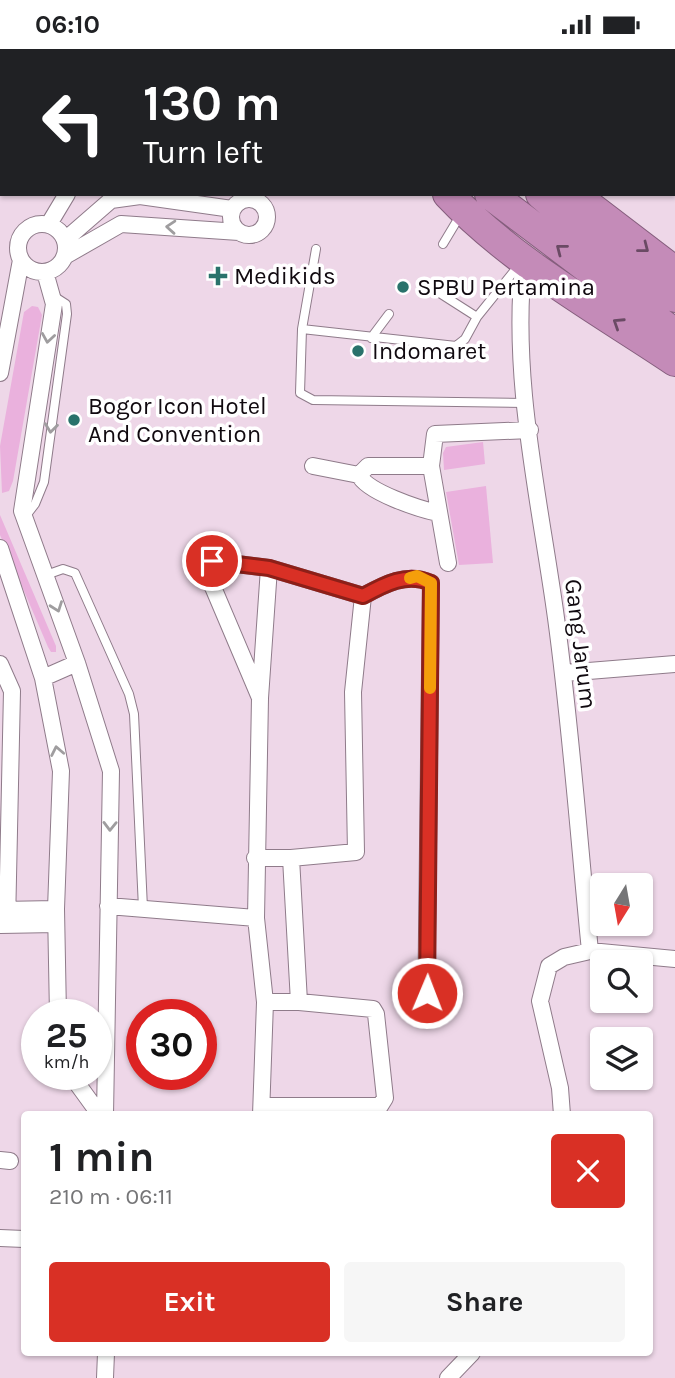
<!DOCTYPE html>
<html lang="en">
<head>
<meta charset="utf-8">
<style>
	body { margin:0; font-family:Karla,sans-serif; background:#f6f6f6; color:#202124; height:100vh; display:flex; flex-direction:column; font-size:26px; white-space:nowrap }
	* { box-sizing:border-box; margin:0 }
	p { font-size:23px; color:#757577 }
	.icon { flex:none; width:38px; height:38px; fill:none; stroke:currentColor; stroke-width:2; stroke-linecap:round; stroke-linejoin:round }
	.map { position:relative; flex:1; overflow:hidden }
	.details { position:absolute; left:21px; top:1062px; width:632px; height:245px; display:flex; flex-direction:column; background:#fff; border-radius:7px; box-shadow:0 2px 5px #0004 }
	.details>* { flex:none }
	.top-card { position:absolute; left:0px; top:0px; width:676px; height:147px; box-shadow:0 2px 5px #0004; background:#202124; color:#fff; overflow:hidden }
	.needle { width:46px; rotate:191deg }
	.tools { position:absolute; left:590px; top:824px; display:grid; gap:14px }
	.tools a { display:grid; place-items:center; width:63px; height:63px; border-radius:7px; background:#fff; box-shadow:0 2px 5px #0004; font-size:35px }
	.speed { position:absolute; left:21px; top:950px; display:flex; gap:14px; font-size:35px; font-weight:700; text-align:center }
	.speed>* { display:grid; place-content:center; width:91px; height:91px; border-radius:50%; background:#fff; box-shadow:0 2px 5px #0004; line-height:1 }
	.speed small { font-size:18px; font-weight:400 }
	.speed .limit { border:10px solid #d22; background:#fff; color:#111 }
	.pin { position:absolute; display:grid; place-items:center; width:60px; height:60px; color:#fff; margin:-30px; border:4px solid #fff; border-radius:50%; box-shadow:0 2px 7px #0007 }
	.me { position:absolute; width:77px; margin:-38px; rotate:1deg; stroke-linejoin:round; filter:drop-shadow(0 0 5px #0008) }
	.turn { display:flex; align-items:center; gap:24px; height:147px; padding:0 28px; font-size:32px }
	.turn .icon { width:91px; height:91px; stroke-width:2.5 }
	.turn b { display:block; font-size:49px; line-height:60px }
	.round { display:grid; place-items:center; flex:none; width:74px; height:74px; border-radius:7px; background:#f6f6f6 }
	.summary { display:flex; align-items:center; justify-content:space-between; height:119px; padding:0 28px }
	h1 { font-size:42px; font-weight:700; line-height:52px }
	.action { display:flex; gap:14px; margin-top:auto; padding:14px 28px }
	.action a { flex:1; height:80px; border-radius:7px; background:#d93025; color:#fff; font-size:28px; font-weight:700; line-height:80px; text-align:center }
	.action a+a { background:#f6f6f6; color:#202124 }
	.status { display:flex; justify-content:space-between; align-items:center; height:49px; padding:0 35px; background:#fff; direction:ltr }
	.status svg { height:19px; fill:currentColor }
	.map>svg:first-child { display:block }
	.green { fill:#eab1dd }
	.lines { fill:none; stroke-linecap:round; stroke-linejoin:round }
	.canal { stroke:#47b1a7; stroke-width:21 }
	.lane-casing { stroke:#8f7b8a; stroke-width:10 }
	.street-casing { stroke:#8f7b8a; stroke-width:18 }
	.secondary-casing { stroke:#8f7b8a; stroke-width:24 }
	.highway-casing { stroke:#855e7d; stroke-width:32 }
	.lane { stroke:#fff; stroke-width:8 }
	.street { stroke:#fff; stroke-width:16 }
	.secondary { stroke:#eddcea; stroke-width:23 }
	.highway { stroke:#c48bb8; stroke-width:30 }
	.oneway { stroke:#9f9d9f }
	.oneway2 { stroke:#6a4a64 }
	.route-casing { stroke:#8d1f18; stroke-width:18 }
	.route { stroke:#d93025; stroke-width:12 }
	.slow { stroke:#f59e0b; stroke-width:12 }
	.poi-dot { fill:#29726b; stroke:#fff; stroke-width:2.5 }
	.labels { text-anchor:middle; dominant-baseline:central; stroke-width:7; stroke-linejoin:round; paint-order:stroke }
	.poi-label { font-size:24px; fill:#10090f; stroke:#fff; text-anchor:start }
	.street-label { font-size:24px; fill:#10090f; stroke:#fff }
</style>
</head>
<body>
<div class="status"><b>06:10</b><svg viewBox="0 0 49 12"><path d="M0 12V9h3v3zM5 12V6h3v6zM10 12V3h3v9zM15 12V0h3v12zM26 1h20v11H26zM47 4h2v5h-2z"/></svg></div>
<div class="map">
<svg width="675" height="1329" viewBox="0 0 675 1329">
	<rect width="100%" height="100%" fill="#eed7e8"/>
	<path class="green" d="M32,257L38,258L42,266L13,432L9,442L2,444L0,397L24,263Z
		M483,393L485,415L444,421L443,404L446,398Z
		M486,437L493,514L459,516L446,443Z
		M0,466L56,597V603H51L48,598L0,486Z"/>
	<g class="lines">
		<path class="canal" d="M518,2V0"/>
		<g class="lane-casing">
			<path id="lane" d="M443,195L461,165
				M316,200L302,280L300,344L313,351L526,354
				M441,245L477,268
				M302,280L456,297L465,290L477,268L519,216
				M371,289L389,265
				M25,468L35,455L44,433L67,265L66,255L52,246
				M46,526L63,520L75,524L129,645L134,665L143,859"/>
		</g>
		<g class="street-casing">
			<path id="street" d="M543,0L544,2
				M75,2V0
				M231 168a18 18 0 1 1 36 0a18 18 0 1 1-36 0Z
				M49,175L67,145
				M18 199a24 24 0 1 1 48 0a24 24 0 1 1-48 0Z
				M65,191L111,151L140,147L232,160
				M65,207L121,175L239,183
				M524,209C510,328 540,451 556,569C571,679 579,791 590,902L675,910
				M45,223L54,255L22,462L77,614L111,722L105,1066
				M0,324L21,211
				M313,417L359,426C367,443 419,460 438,464
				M359,426L368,417H431
				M0,499L43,629L61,722L56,860L58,966
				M448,514L431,417L435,385L530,381
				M363,547C385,535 407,523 431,534L426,971
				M0,615L12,642L7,875
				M564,624L675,615
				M43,629L77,614
				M260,649L207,524L212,512L269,519L363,547L353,643L356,803L291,809L299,953
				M255,809H291
				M108,857L256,869L265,953L261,1066
				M0,861L56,860
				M256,869L260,649L269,519
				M0,876L56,875
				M71,1026L100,1066
				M262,1057H380L385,1049L376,965L373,960L299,953H265
				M562,1066L560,1039L540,952L549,917L564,908L590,902
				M0,1111L10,1112
				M0,1189L24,1190
				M105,1329L106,1304
				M448,1329L472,1304"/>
		</g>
		<g class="secondary-casing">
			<path id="secondary" d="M420,0L421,2"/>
		</g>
		<g class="highway-casing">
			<path id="highway" d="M266,0L267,2
				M299,0L301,2
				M330,0L332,2
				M391,0L393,2
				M448,145C512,213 599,261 675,312
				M490,145L675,285
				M541,145L596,192L675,248
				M573,145L675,223"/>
		</g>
		<use href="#lane" class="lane"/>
		<use href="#street" class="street"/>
		<use href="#secondary" class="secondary"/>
		<use href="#highway" class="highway"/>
	</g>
	<defs><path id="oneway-chevron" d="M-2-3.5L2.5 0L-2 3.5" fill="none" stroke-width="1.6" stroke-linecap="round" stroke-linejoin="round" transform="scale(1.75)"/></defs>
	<g class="oneway">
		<use href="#oneway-chevron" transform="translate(171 178) rotate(-176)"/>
		<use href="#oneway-chevron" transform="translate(48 289) rotate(99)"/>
		<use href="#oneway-chevron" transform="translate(51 379) rotate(97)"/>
		<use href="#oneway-chevron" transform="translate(57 558) rotate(70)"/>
		<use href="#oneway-chevron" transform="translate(57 702) rotate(-101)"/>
		<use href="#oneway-chevron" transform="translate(110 777) rotate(91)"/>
	</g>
	<g class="oneway2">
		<use href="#oneway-chevron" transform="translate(644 199) rotate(38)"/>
		<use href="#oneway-chevron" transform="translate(561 200) rotate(-142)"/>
		<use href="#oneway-chevron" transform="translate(618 274) rotate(-147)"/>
	</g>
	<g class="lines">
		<g class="route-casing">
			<path id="route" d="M212,512L269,519L363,547C385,535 407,523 431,534L427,944"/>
		</g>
		<use href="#route" class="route"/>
		<path class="slow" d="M410,529L417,527L431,534L430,639"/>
	</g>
	<g class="poi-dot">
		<path d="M214.5 216.5h7v7h7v7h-7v7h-7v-7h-7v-7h7z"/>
		<circle cx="403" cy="238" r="7"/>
		<circle cx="358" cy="302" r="7"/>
		<circle cx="74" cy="371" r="7"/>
	</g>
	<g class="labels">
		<g class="poi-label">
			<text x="234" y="227">Medikids</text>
			<text x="417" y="238">SPBU Pertamina</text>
			<text x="372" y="302">Indomaret</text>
			<text x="88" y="357">Bogor Icon Hotel<tspan x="88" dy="28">And Convention</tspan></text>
		</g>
		<g class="street-label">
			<text transform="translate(581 595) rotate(83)">Gang Jarum</text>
		</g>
	</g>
</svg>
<div class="tools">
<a><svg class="needle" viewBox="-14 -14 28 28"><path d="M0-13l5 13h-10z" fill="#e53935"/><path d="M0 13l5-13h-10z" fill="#757577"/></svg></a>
<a><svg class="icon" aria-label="search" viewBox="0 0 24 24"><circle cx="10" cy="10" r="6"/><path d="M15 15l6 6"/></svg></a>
<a><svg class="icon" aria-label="layers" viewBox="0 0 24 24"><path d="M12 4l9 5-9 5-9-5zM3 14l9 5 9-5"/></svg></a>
</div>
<div class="speed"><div>25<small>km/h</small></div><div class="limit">30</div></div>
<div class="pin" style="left:212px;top:512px;background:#d93025"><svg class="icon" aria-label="arrive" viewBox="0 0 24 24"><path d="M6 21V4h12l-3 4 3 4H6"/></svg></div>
<svg class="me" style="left:427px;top:944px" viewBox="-20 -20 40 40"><circle r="17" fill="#d93025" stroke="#fff" stroke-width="3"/><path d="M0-11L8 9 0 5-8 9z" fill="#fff"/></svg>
<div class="top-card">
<div class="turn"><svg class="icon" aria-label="left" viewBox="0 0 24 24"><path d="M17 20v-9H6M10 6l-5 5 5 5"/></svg><div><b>130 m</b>Turn left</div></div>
</div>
<section class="details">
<div class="summary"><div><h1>1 min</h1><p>210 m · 06:11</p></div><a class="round" style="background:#d93025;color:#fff"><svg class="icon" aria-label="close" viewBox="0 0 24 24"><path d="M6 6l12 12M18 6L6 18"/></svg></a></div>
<div class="action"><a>Exit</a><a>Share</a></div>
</section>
</div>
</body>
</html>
